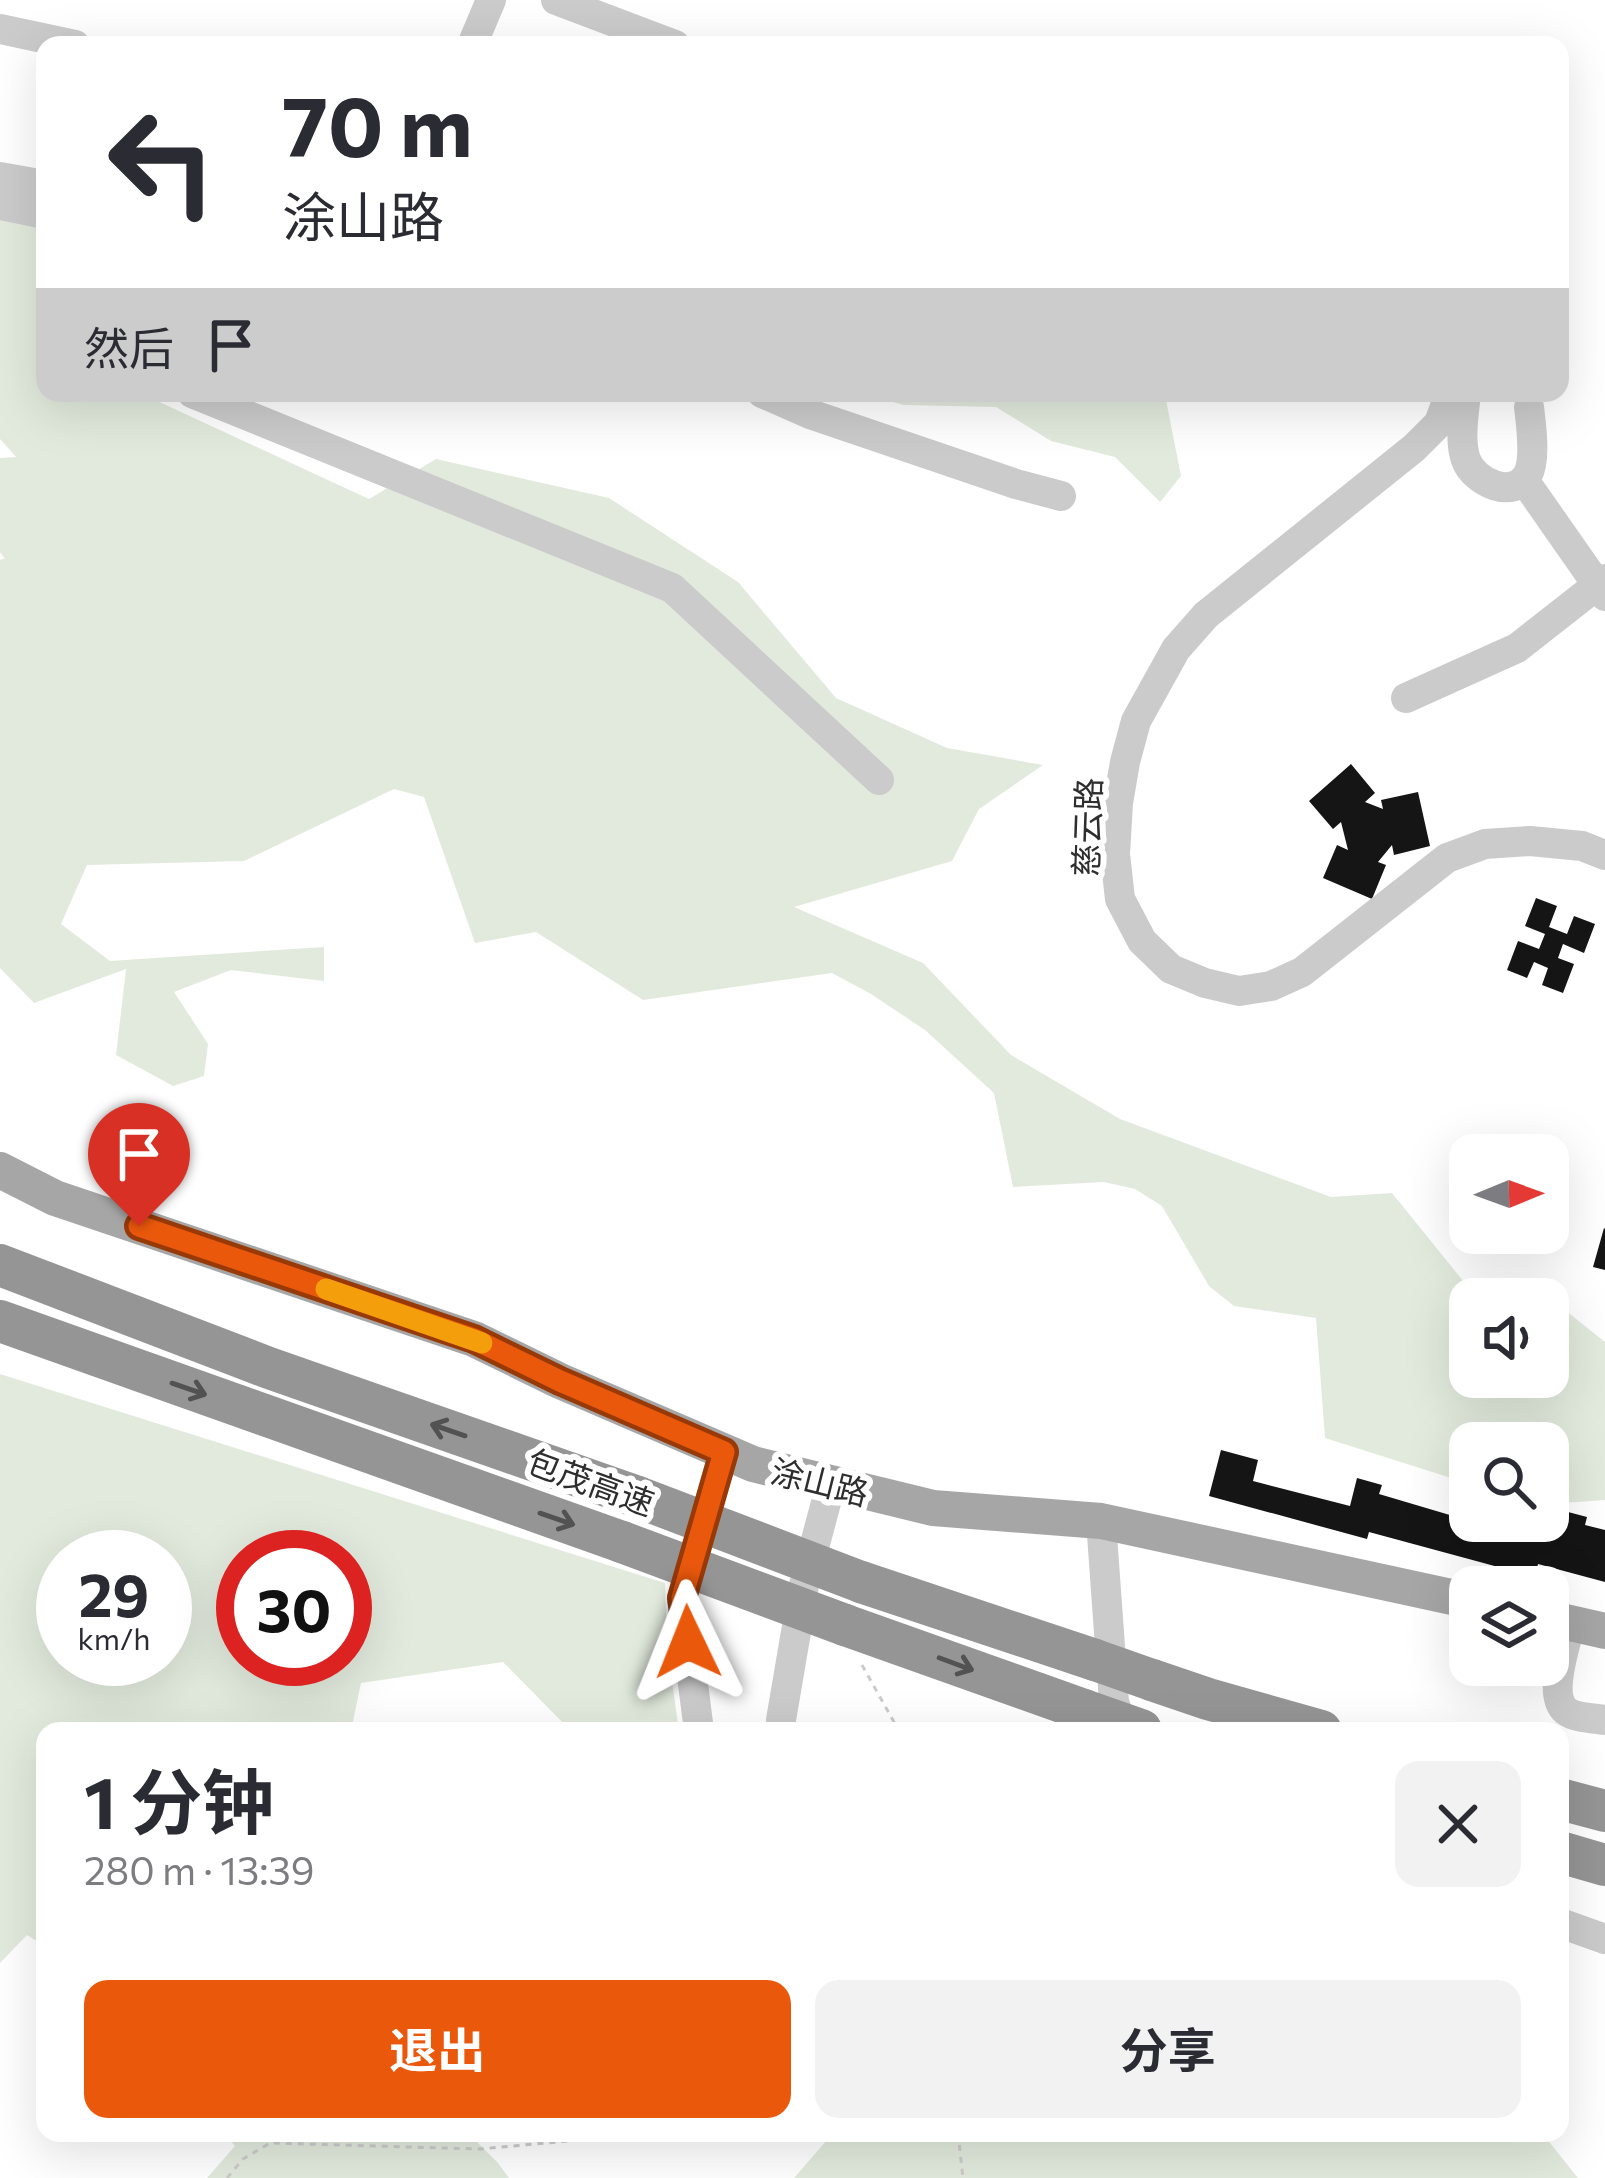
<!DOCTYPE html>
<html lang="zh">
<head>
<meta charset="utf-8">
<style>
	body { margin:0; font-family:Commissioner,"Noto Sans SC",sans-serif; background:#f2f2f3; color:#2b2b33; height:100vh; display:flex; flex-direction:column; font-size:45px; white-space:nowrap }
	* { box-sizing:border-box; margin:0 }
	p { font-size:39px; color:#7c7c81 }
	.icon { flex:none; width:66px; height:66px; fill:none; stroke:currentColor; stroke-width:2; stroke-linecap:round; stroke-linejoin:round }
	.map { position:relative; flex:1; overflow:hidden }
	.details { position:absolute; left:36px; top:1722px; width:1533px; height:420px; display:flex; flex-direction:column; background:#fff; border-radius:24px; box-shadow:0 12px 48px #0002 }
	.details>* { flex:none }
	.top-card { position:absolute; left:36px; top:36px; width:1533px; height:366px; border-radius:24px; box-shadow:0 12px 48px #0002; background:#fff; color:#2b2b33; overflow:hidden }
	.needle { width:78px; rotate:89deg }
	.fabs { position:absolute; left:1449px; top:1134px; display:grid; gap:24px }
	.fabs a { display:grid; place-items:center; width:120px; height:120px; border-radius:24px; background:#fff; box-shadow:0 12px 48px #0002; font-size:60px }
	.speed { position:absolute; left:36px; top:1530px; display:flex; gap:24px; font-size:60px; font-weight:700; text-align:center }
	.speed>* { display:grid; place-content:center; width:156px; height:156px; border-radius:50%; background:#fff; box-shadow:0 12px 48px #0002; line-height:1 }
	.speed small { font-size:30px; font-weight:400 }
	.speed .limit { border:18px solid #d22; background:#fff; color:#111 }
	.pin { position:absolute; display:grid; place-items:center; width:102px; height:102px; color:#fff; margin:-123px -51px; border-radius:50% 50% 50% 0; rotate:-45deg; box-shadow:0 0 12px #0007 }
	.pin .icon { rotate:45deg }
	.me { position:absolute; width:132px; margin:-66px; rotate:358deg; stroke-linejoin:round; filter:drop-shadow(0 0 9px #0008) }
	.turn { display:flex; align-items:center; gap:42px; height:252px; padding:0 48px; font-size:54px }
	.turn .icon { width:156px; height:156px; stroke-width:2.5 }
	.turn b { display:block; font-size:84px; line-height:102px }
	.then { display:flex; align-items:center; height:114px; padding:0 48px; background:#0003; gap:24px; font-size:45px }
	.round { display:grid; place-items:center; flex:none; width:126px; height:126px; border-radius:24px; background:#f2f2f3 }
	.overview { display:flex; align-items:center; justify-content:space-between; height:204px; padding:0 48px }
	h1 { font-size:72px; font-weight:700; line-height:90px }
	.button { display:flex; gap:24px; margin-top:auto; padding:24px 48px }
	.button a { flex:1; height:138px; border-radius:24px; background:#ea580c; color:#fff; font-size:48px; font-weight:700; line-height:138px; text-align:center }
	.button a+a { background:#f2f2f3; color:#2b2b33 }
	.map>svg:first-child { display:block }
	.green { fill:#e2eadd; fill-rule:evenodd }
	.building { fill:#151515 }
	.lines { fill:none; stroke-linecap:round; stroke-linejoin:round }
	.path { stroke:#cbcbcb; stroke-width:3; stroke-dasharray:6 6; stroke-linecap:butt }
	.minor { stroke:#cbcbcb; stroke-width:30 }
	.major { stroke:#a6a6a6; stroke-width:36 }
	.highway { stroke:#959595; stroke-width:42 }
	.highway-bridge { stroke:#959595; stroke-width:42 }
	.oneway { stroke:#525252 }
	.route-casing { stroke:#983908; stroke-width:30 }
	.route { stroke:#ea580c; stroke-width:21 }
	.slow { stroke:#f59e0b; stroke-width:21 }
	.labels { text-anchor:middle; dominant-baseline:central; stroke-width:12; stroke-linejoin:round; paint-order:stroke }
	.street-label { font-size:33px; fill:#2e2e2e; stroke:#fff }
</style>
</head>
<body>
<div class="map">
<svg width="1605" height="2178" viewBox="0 0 1605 2178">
	<rect width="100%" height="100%" fill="#fff"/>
	<path class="green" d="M0,168L45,178V393H140L369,499L436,459L609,498L738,582L836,698L947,748L1043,765L979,809L952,861L794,907L923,963L1011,1055L1120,1119L1331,1197L1392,1193L1464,1282L1541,1299H1470V1377H1548V1300L1555,1302L1605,1342V1500L1548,1504V1443H1470V1484L1325,1438L1316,1318L1234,1306L1209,1286L1162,1206L1135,1189L1104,1182L1013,1187L994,1093L925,1030L871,994L832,973L643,1000L536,932L475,943L424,797L394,789L244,861L87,865L61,924L110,961L324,947V981L231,970L174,992L208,1044L204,1076L173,1086L116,1055L126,969L34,1003L0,968V560L5,558L0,553V458L16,457L0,439Z
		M859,393H1161L1166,400L1181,476L1160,502L1115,457L1051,441L996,407L904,405Z
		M0,1374L665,1583L667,1646L679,1731H571L503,1662L361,1683L351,1731H45V1946L27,1935L0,1963ZM63,1557H165V1659H63ZM243,1557H345V1659H243Z
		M224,2133H468L498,2163L509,2178H207L235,2146Z
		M833,2133H1542L1578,2178H794Z"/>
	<path class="building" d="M1351,764L1375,793L1365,802L1383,809L1381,800L1418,792L1430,846L1394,855L1392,845L1378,862L1386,865L1372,899L1323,878L1337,845L1348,850L1341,822L1333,829L1309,801Z
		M1536,898L1557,906L1549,927L1567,934L1574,916L1595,924L1584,953L1563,944L1558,958L1574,964L1563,993L1542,985L1548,968L1534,962L1527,978L1507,970L1518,941L1539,949L1545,934L1525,926Z
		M1604,1228L1605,1229V1270L1593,1267Z
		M1221,1450L1258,1460L1253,1481L1350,1506L1357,1478L1382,1485L1379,1494L1470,1521H1483L1545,1538L1553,1508L1587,1517L1585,1525L1605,1530V1582L1538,1564L1535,1577L1369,1532L1367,1539L1209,1496Z"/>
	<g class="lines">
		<path class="path" d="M862,1665L899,1731
			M958,2133L963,2178
			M227,2178L243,2159L270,2143L480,2149L568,2141L578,2133"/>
		<path class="minor" d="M556,0L675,45
			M0,29L75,45
			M472,45L491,0
			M0,177L45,185
			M0,205L45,214
			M192,393L672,588L879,780
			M762,393L810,414L1016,484L1061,496
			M1450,393L1439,423L1414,448L1206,615L1176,649L1136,721L1125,762L1118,803L1115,854L1120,899L1142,941L1171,969L1205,983L1239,991L1271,986L1302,972L1447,858L1485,844L1530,841L1582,846L1605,855
			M1466,393C1464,413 1459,441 1466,460C1474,482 1514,501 1528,474C1536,459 1531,424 1529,407
			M1524,480L1605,596
			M1406,698L1517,648L1605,579
			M1101,1521L1114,1702L1124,1731
			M1571,1623C1566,1644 1547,1695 1566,1711C1575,1718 1593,1718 1605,1720
			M781,1720L804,1585L831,1484
			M699,1731L682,1598L724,1452
			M1560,1923L1605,1939"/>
		<path class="major" d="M0,1170L55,1198L474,1339L560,1381L753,1464L933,1508L1101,1521L1470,1601
			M1548,1618L1605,1631"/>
		<path class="highway" d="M0,1265L269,1368L638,1497
			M0,1321L622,1542
			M861,1582L1095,1660
			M845,1625L1084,1710
			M1152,1680L1208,1699L1321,1731
			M1560,1799L1605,1811
			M1560,1852L1605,1865"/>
		<path class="highway-bridge" d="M638,1497L861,1582
			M622,1542L845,1625
			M1095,1660L1152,1680
			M1084,1710L1141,1730"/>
	</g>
	<defs><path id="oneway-shaft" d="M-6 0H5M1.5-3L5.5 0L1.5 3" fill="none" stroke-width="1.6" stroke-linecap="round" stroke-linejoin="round" transform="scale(3)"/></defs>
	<g class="oneway">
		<use href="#oneway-shaft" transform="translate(189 1389) rotate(19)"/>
		<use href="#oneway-shaft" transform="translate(448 1430) rotate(-161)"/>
		<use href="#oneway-shaft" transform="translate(557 1519) rotate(19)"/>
		<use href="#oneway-shaft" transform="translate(956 1664) rotate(20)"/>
	</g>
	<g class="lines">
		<g class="route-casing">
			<path id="route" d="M139,1226L474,1339L560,1381L724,1452L682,1598L688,1642"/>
		</g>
		<use href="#route" class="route"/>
		<path class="slow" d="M326,1289L482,1343"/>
	</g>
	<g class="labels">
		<g class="street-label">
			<text transform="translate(1086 827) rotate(-88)">慈云路</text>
			<text transform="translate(591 1481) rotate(20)">包茂高速</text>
			<text transform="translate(820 1481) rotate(14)">涂山路</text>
		</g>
	</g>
</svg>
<div class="fabs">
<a><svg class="needle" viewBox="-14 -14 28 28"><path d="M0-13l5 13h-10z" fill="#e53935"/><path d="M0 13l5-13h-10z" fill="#7c7c81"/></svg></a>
<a><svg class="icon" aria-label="sound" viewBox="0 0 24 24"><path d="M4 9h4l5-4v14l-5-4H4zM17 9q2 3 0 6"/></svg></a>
<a><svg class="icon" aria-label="search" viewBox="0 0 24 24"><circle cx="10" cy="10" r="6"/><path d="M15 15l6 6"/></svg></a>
<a><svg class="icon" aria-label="layers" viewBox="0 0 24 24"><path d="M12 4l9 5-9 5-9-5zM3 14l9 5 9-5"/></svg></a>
</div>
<div class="speed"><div>29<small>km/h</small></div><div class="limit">30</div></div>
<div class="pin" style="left:139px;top:1226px;background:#d93025"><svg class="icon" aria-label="arrive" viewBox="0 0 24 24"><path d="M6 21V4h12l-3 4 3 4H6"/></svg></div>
<svg class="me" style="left:688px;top:1642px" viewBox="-20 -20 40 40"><path d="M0-17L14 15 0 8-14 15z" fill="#ea580c" stroke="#fff" stroke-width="4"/></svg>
<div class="top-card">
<div class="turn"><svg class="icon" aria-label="left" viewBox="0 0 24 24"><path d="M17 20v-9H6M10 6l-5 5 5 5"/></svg><div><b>70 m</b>涂山路</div></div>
<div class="then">然后<svg class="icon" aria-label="arrive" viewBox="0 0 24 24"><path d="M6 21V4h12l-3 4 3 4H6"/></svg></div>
</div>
<section class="details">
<div class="overview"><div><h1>1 分钟</h1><p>280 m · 13:39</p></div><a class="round"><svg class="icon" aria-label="close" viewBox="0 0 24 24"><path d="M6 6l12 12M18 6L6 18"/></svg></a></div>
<div class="button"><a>退出</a><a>分享</a></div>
</section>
</div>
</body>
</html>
